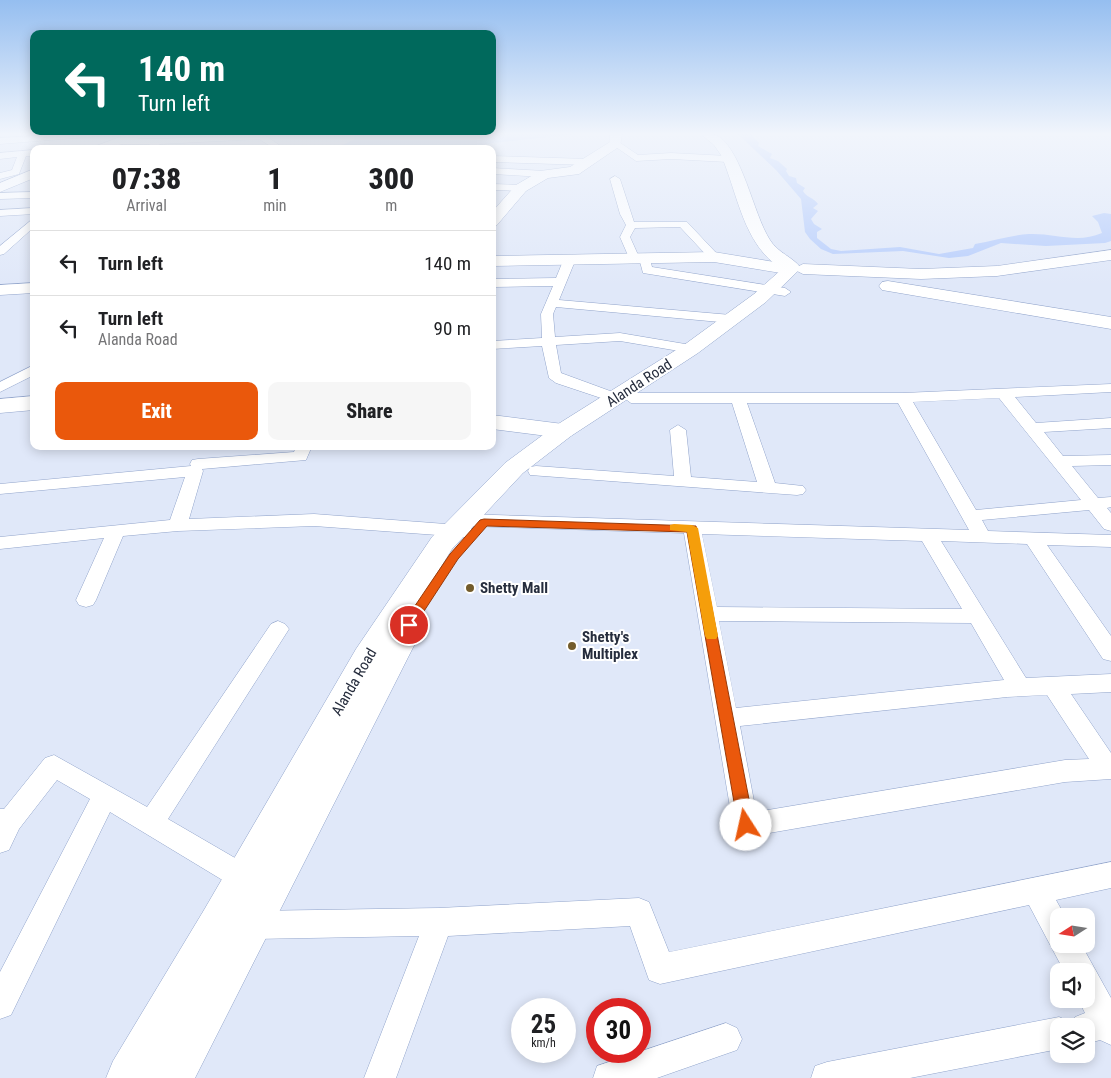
<!DOCTYPE html>
<html lang="en">
<head>
<meta charset="utf-8">
<style>
	body { margin:0; font-family:"Roboto Condensed",sans-serif; background:#f6f6f6; color:#202124; height:100vh; display:flex; flex-direction:column; font-size:19px; white-space:nowrap }
	* { box-sizing:border-box; margin:0 }
	p { font-size:16px; color:#757577 }
	.icon { flex:none; width:28px; height:28px; fill:none; stroke:currentColor; stroke-width:2; stroke-linecap:round; stroke-linejoin:round }
	.map { position:relative; flex:1; overflow:hidden }
	.details { position:absolute; left:30px; top:145px; width:466px; height:305px; display:flex; flex-direction:column; background:#fff; border-radius:10px; box-shadow:0 2px 12px #0003 }
	.details>* { flex:none }
	.guide { position:absolute; left:30px; top:30px; width:466px; height:105px; border-radius:10px; box-shadow:0 2px 12px #0003; background:#00695c; color:#fff; overflow:hidden }
	.needle { width:32px; rotate:258deg }
	.buttons { position:absolute; left:1050px; top:908px; display:grid; gap:10px }
	.buttons a { display:grid; place-items:center; width:45px; height:45px; border-radius:10px; background:#fff; box-shadow:0 2px 12px #0003; font-size:25px }
	.speed { position:absolute; left:511px; top:998px; display:flex; gap:10px; font-size:25px; font-weight:700; text-align:center }
	.speed>* { display:grid; place-content:center; width:65px; height:65px; border-radius:50%; background:#fff; box-shadow:0 2px 12px #0003; line-height:1 }
	.speed small { font-size:12px; font-weight:400 }
	.speed .limit { border:8px solid #d22; background:#fff; color:#111 }
	.pin { position:absolute; display:grid; place-items:center; width:42px; height:42px; color:#fff; margin:-21px; border:2px solid #fff; border-radius:50%; box-shadow:0 1px 5px #0007 }
	.me { position:absolute; width:55px; margin:-28px; rotate:350deg; stroke-linejoin:round; filter:drop-shadow(0 0 4px #0008) }
	.turn { display:flex; align-items:center; gap:18px; height:105px; padding:0 25px; font-size:22px }
	.turn .icon { width:65px; height:65px; stroke-width:2.5 }
	.turn b { display:block; font-size:35px; line-height:42px }
	.eta { display:flex; justify-content:space-evenly; align-items:center; height:85px; text-align:center }
	.eta b { font-size:30px; font-weight:800; line-height:35px }
	.primary-button { display:flex; gap:10px; margin-top:auto; padding:10px 25px }
	.primary-button a { flex:1; height:58px; border-radius:10px; background:#ea580c; color:#fff; font-size:20px; font-weight:800; line-height:58px; text-align:center }
	.primary-button a+a { background:#f6f6f6; color:#202124 }
	ul { padding:0; list-style:none }
	li { display:flex; align-items:center; gap:15px; height:65px; padding:0 25px; border-top:1px solid #e0e0e0 }
	li div { flex:1 }
	li b { display:block; font-size:19px }
	li em { font-style:normal }
	.map>svg:first-child { display:block }
	.water { fill:#b8cefc }
	.lines { fill:none; stroke-linecap:round; stroke-linejoin:round }
	.street-casing { stroke:#91a4cb; stroke-width:1 }
	.secondary-casing { stroke:#91a4cb; stroke-width:1 }
	.primary-casing { stroke:#91a4cb; stroke-width:1 }
	.street { fill:#fff; fill-rule:evenodd }
	.secondary { fill:#fff; fill-rule:evenodd }
	.primary { fill:#fff; fill-rule:evenodd }
	.route { fill:#ea580c; stroke:#983908 }
	.slow { fill:#f59e0b }
	.poi-dot { fill:#735c2c; stroke:#fff; stroke-width:2 }
	.labels { text-anchor:middle; dominant-baseline:central; stroke-width:4; stroke-linejoin:round; paint-order:stroke }
	.street-label { font-size:15px; fill:#262d3d; stroke:#fff }
	.poi-label { font-size:15px; font-weight:bold; fill:#262d3d; stroke:#fff; text-anchor:start }
</style>
</head>
<body>
<div class="map">
<svg width="1111" height="1078" viewBox="0 0 1111 1078">
	<rect width="100%" height="100%" fill="#e0e8f9"/>
	<path class="water" d="M354,134H579L492,143L465,149H334L355,139Z
		M738,134H751L759,143L758,146L772,154L770,158L778,161L787,169L786,171L789,176L796,178L797,183L805,188L803,191C806,197 814,198 818,204L813,208L818,211L811,219L814,224L822,229L817,232V238L831,249L841,251L900,247L939,254L973,248L975,244C993,241 1012,235 1029,234C1055,233 1077,244 1102,233L1098,222L1092,216L1104,213L1111,214V241L1105,243L1046,246L1001,243L968,256L949,258L903,251L833,254L821,249L810,239L805,232L801,199L776,170Z"/>
	<g class="lines">
		<g class="street-casing">
			<path id="street" d="M69,134H104L100,136L0,144V138Z
				M263,134L285,149H275L259,139L160,144L155,149H145L150,144H117L113,141L117,138L158,139Z
				M616,140L638,155L671,153L728,156L732,159L728,162L671,159L636,161L613,145V141Z
				M34,150V156H26L19,174L0,179V173L12,170L17,157L0,159V153Z
				M492,156L588,159L592,162L588,165L492,162Z
				M492,168L545,171L550,174L545,177L492,174Z
				M615,176L620,179L634,222H687L720,257L718,259H710L680,227L635,228L630,237L639,257L645,254L649,255L652,267L785,288L791,292L785,296L643,273L639,258L634,261L630,260L620,237L626,225L620,214L610,179Z
				M492,184L521,185L526,188L521,191L492,190Z
				M34,192V198L0,199V193Z
				M34,208V214L0,216V210Z
				M34,218V227L4,254L0,255V246Z
				M569,258L575,261L559,300L731,315L738,319L731,323L556,307L553,314L555,337L620,333L691,345L698,349L691,353L620,341L556,345L561,373L621,395L624,398L631,393H903L1111,384V392L1015,397L1036,423L1111,418V428L1044,432L1063,456L1111,455V465L1072,466L1098,498L1111,497V507L1107,508L1111,513V531L1104,529L1089,510L982,520L988,531L1111,535V547L1047,545L1111,636V661L1103,659L1027,544L941,541L1026,678L1111,674V692L1071,694L1111,753V779L1065,782L746,837L737,833L733,825L684,533L468,526L474,531L472,535L465,537L314,526L178,531L123,536L96,600L93,605L86,607L79,605L76,600L104,538L0,549V537L170,520L185,477L0,494V484L191,466L190,464L192,460L198,459L294,452L296,446H312L306,460L202,469L203,471L189,519L314,514L459,525L454,520L457,516L463,514L969,530L898,403H747L775,483L803,486L806,490L803,494L797,495L530,475L528,471L530,467L536,466L674,476L670,430L678,425L686,430L691,477L757,482L732,403H631L624,398L616,403L556,383L549,378L542,346L492,349V341L542,338L541,314L553,286L492,287V279L556,278L563,261ZM999,398L1081,500L976,510L913,402ZM702,534L922,541L962,609L717,607ZM719,621L971,623L1004,680L736,708ZM1047,695L1089,759L1065,760L756,812L740,726L1007,697Z
				M34,365V375L0,392V382Z
				M278,621L285,624L289,629L168,819L254,869L258,878L254,887L244,891L234,887L110,812L11,1015L0,1019V972L90,799L57,780L19,829L9,850L0,853V809H4L45,758L54,755L147,807L271,624Z
				M1111,862V888L1056,900L1065,916H1059V944H1081L1111,998V1045L1100,1040L1086,1044V1026H1059V1049L910,1078H811L815,1066L827,1062L1059,1017L1070,1022L1071,1025L1075,1017L1085,1013L1078,999H1086V971H1064L1029,905L660,984L649,980L630,926L448,936L396,1078H364L419,936L252,939L242,935L238,925L242,915L252,911L439,908L639,898L649,902L669,952Z
				M726,1023L737,1028L742,1039L737,1050L657,1078H593L597,1066Z"/>
		</g>
		<g class="secondary-casing">
			<path id="secondary" d="M128,134H145L143,137L107,149H88Z
				M610,134H622L620,146L579,174L548,178L526,191L497,225L492,227V212L516,185L540,171L570,167L610,142Z
				M34,169V178L0,192V183Z
				M1111,250V260L997,276L921,279L803,274L795,270L787,274L714,262L492,266V256L714,252L787,264L795,268L803,264L921,269L997,266Z
				M888,281L1111,317V329L882,290L879,286L882,282Z
				M34,283V293L0,295V285Z
				M34,396V410L0,413V399Z
				M492,415L563,424L571,426L575,431L571,436L563,438L492,429Z"/>
		</g>
		<g class="primary-casing">
			<path id="primary" d="M701,134C705,134 712,133 716,135C742,148 753,214 770,240C778,253 793,257 801,268L766,302L698,353L571,436L523,473L452,549L414,610L423,612L427,620L195,1078H106L113,1061L204,910L356,649L432,537L505,463L555,426L684,345L754,294L782,269C743,245 738,194 721,155L714,145Z"/>
		</g>
		<use href="#street" class="street"/>
		<use href="#secondary" class="secondary"/>
		<use href="#primary" class="primary"/>
	</g>
	<linearGradient id="sky" x2="0" y2="1"><stop stop-color="#95bef0"/><stop offset="0.47" stop-color="#f1f5fc"/><stop offset="1" stop-color="#f1f5fc" stop-opacity="0"/></linearGradient>
	<rect width="1111" height="285" fill="url(#sky)"/>
	<path class="route" d="M484,519L696,526L754,825L751,830L746,832L740,830L738,825L687,532L487,526L458,559L413,628H404L403,625L404,622L450,554L480,520Z"/>
	<path class="slow" d="M674,524L692,525L698,528L718,636L716,639H707L705,636L687,532L670,530V525Z"/>
	<g class="poi-dot">
		<circle cx="470" cy="588" r="5"/>
		<circle cx="572" cy="646" r="5"/>
	</g>
	<g class="labels">
		<g class="street-label">
			<text transform="translate(639 383) rotate(-33)">Alanda Road</text>
			<text transform="translate(354 682) rotate(-60)">Alanda Road</text>
		</g>
		<g class="poi-label">
			<text x="480" y="588">Shetty Mall</text>
			<text x="582" y="637">Shetty's<tspan x="582" dy="17">Multiplex</tspan></text>
		</g>
	</g>
</svg>
<div class="buttons">
<a><svg class="needle" viewBox="-14 -14 28 28"><path d="M0-13l5 13h-10z" fill="#e53935"/><path d="M0 13l5-13h-10z" fill="#757577"/></svg></a>
<a><svg class="icon" aria-label="sound" viewBox="0 0 24 24"><path d="M4 9h4l5-4v14l-5-4H4zM17 9q2 3 0 6"/></svg></a>
<a><svg class="icon" aria-label="layers" viewBox="0 0 24 24"><path d="M12 4l9 5-9 5-9-5zM3 14l9 5 9-5"/></svg></a>
</div>
<div class="speed"><div>25<small>km/h</small></div><div class="limit">30</div></div>
<div class="pin" style="left:409px;top:625px;background:#d93025"><svg class="icon" aria-label="arrive" viewBox="0 0 24 24"><path d="M6 21V4h12l-3 4 3 4H6"/></svg></div>
<svg class="me" style="left:746px;top:825px" viewBox="-20 -20 40 40"><circle r="19" fill="#fff"/><path d="M0-13L10 11 0 6-10 11z" fill="#ea580c"/></svg>
<div class="guide">
<div class="turn"><svg class="icon" aria-label="left" viewBox="0 0 24 24"><path d="M17 20v-9H6M10 6l-5 5 5 5"/></svg><div><b>140 m</b>Turn left</div></div>
</div>
<section class="details">
<div class="eta">
<div><b>07:38</b><p>Arrival</p></div>
<div><b>1</b><p>min</p></div>
<div><b>300</b><p>m</p></div>
</div>
<ul>
<li><svg class="icon" aria-label="left" viewBox="0 0 24 24"><path d="M17 20v-9H6M10 6l-5 5 5 5"/></svg><div><b>Turn left</b></div><em>140 m</em></li>
<li><svg class="icon" aria-label="left" viewBox="0 0 24 24"><path d="M17 20v-9H6M10 6l-5 5 5 5"/></svg><div><b>Turn left</b><p>Alanda Road</p></div><em>90 m</em></li>
</ul>
<div class="primary-button"><a>Exit</a><a>Share</a></div>
</section>
</div>
</body>
</html>
